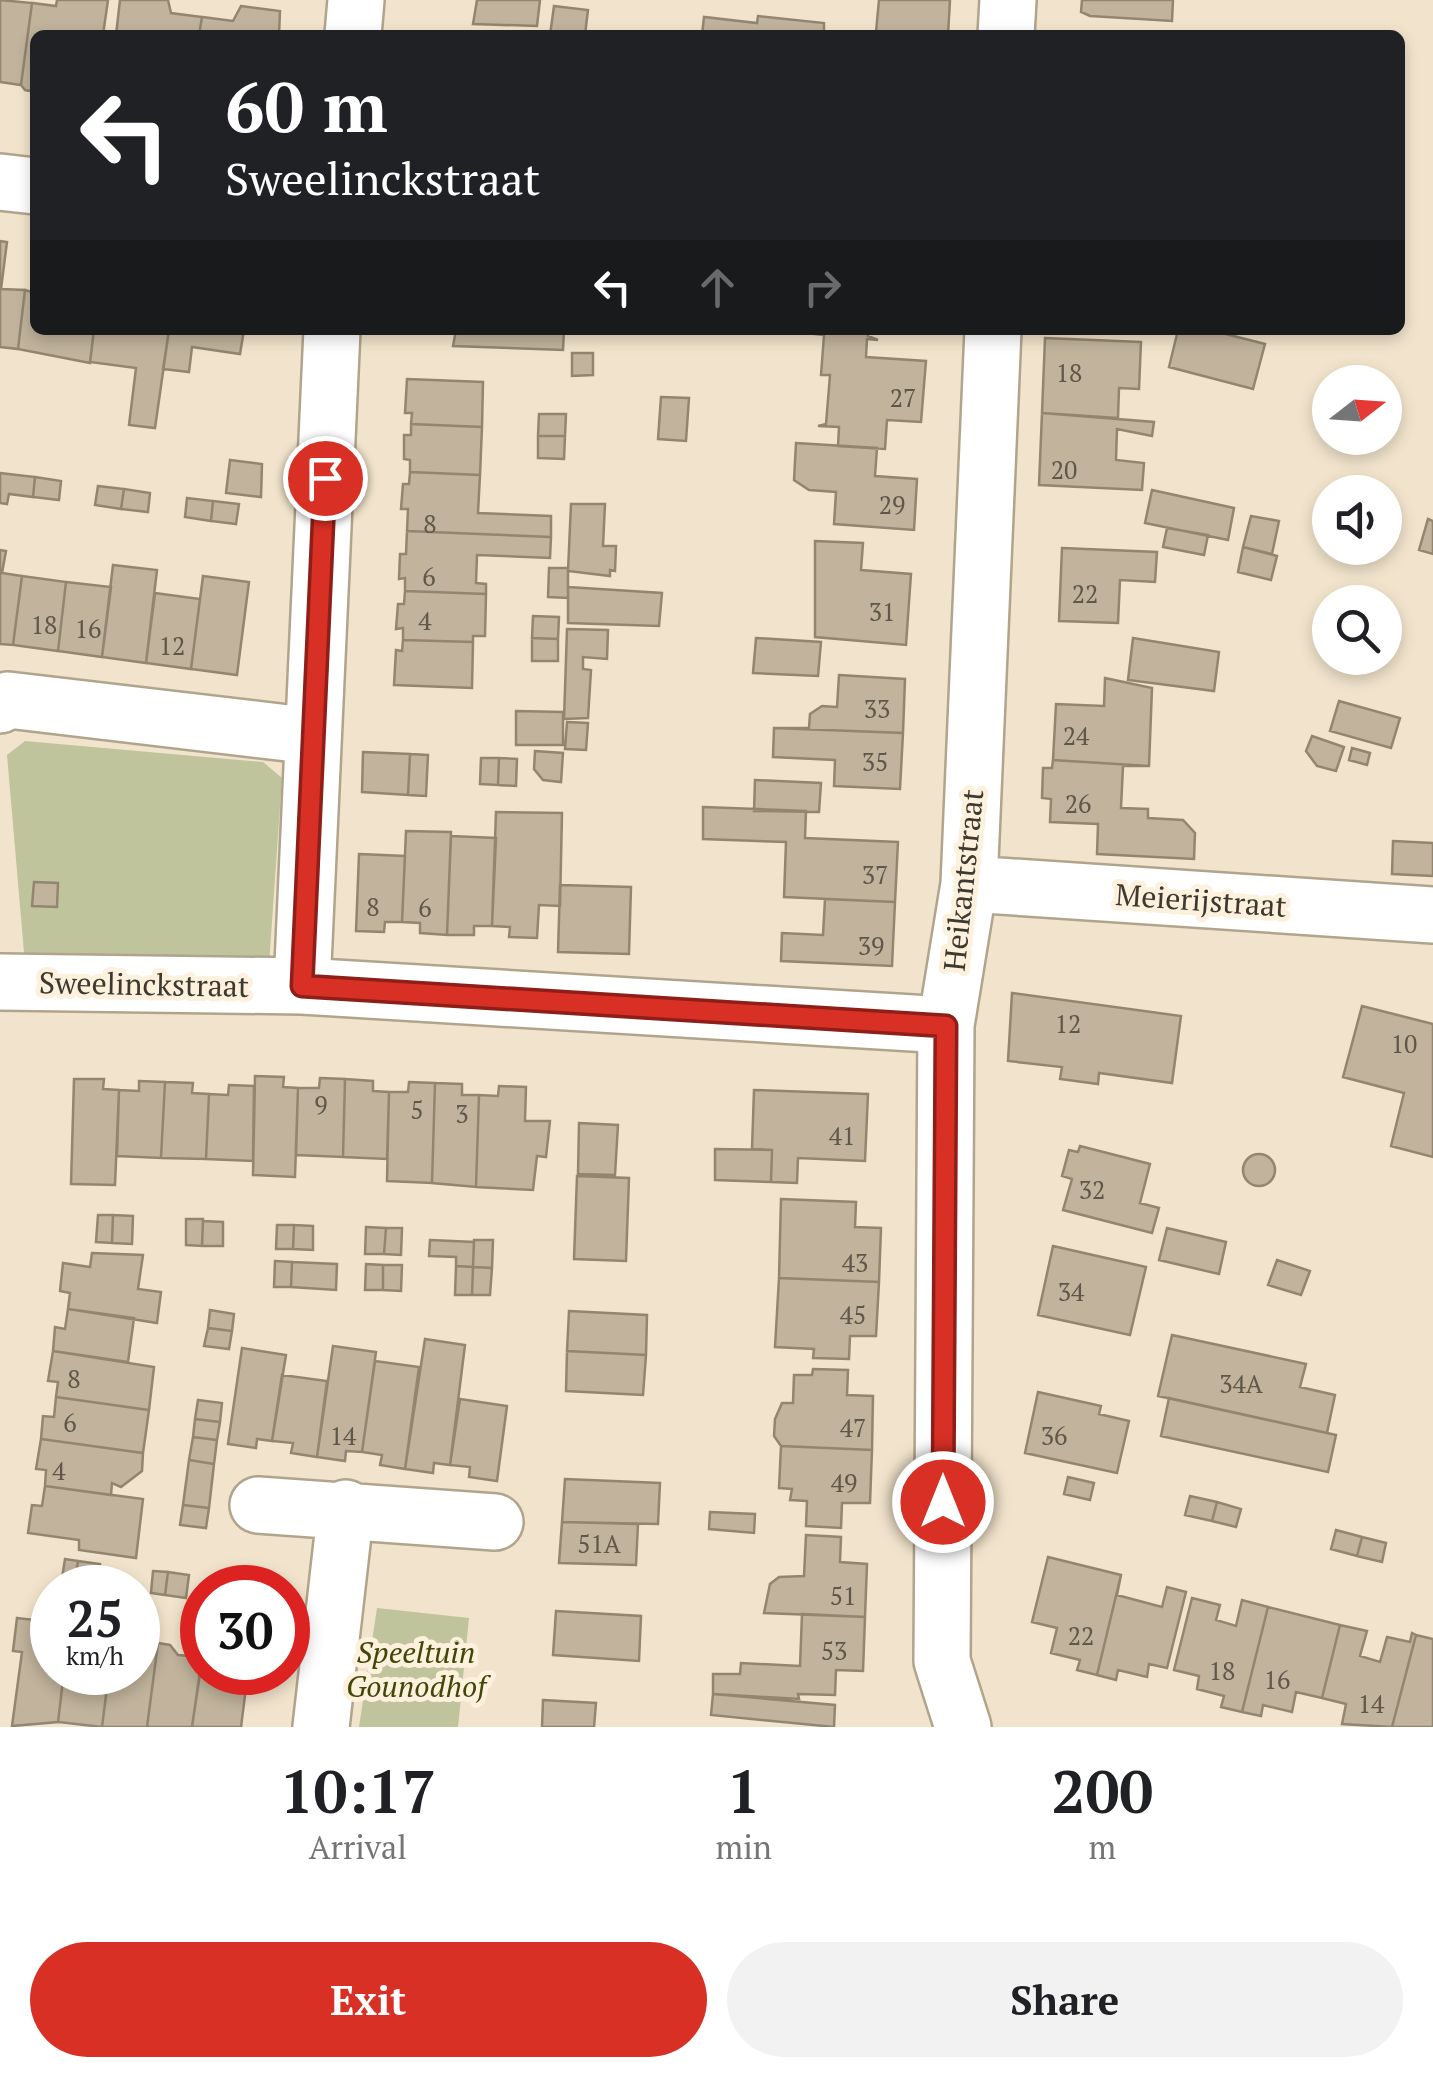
<!DOCTYPE html>
<html lang="en">
<head>
<meta charset="utf-8">
<style>
	body { margin:0; font-family:"PT Serif",serif; background:#f2f2f2; color:#202124; height:100vh; display:flex; flex-direction:column; font-size:38px; white-space:nowrap }
	* { box-sizing:border-box; margin:0 }
	p { font-size:32px; color:#757577 }
	.icon { flex:none; width:55px; height:55px; fill:none; stroke:currentColor; stroke-width:2; stroke-linecap:round; stroke-linejoin:round }
	.map { position:relative; height:1727px; overflow:hidden }
	.panel { display:flex; flex-direction:column; background:#fff; flex:1 }
	.panel>* { flex:none }
	.guide { position:absolute; left:30px; top:30px; width:1375px; height:305px; border-radius:15px; box-shadow:0 5px 15px #0003; background:#202124; color:#fff; overflow:hidden }
	.needle { width:65px; rotate:73deg }
	.tools { position:absolute; left:1312px; top:365px; display:grid; gap:20px }
	.tools a { display:grid; place-items:center; width:90px; height:90px; border-radius:50%; background:#fff; box-shadow:0 5px 15px #0003; font-size:50px }
	.speed { position:absolute; left:30px; top:1565px; display:flex; gap:20px; font-size:50px; font-weight:700; text-align:center }
	.speed>* { display:grid; place-content:center; width:130px; height:130px; border-radius:50%; background:#fff; box-shadow:0 5px 15px #0003; line-height:1 }
	.speed small { font-size:25px; font-weight:400 }
	.speed .limit { border:15px solid #d22; background:#fff; color:#111 }
	.pin { position:absolute; display:grid; place-items:center; width:85px; height:85px; color:#fff; margin:-42px; border:5px solid #fff; border-radius:50%; box-shadow:0 2px 10px #0007 }
	.me { position:absolute; width:110px; margin:-55px; rotate:0deg; stroke-linejoin:round; filter:drop-shadow(0 0 8px #0008) }
	.turn { display:flex; align-items:center; gap:35px; height:210px; padding:0 30px; font-size:45px }
	.turn .icon { width:130px; height:130px; stroke-width:2.5 }
	.turn b { display:block; font-size:70px; line-height:85px }
	.lanes { display:flex; align-items:center; height:95px; padding:0 30px; background:#0003; justify-content:center; gap:50px; direction:ltr }
	.lanes .off { opacity:.35 }
	.eta { display:flex; justify-content:space-evenly; align-items:center; height:170px; text-align:center }
	.eta b { font-size:60px; font-weight:800; line-height:70px }
	.action { display:flex; gap:20px; margin-top:auto; padding:20px 30px }
	.action a { flex:1; height:115px; border-radius:60px; background:#d93025; color:#fff; font-size:40px; font-weight:800; line-height:115px; text-align:center }
	.action a+a { background:#f2f2f2; color:#202124 }
	.map>svg:first-child { display:block }
	.green { fill:#bfc49d }
	.building { fill:#c1b39c; stroke:#938670; stroke-width:2.5 }
	.lines { fill:none; stroke-linecap:round; stroke-linejoin:round }
	.minor-casing { stroke:#b1a48d; stroke-width:60 }
	.minor { stroke:#fff; stroke-width:55 }
	.route-casing { stroke:#8d1f18; stroke-width:25 }
	.route { stroke:#d93025; stroke-width:18 }
	.labels { text-anchor:middle; dominant-baseline:central; stroke-width:10; stroke-linejoin:round; paint-order:stroke }
	.number-label { font-size:25px; fill:#5f584a }
	.street-label { font-size:30px; fill:#3e392f; stroke:#fdf1de }
	.park-label { font-size:30px; font-style:italic; fill:#424709; stroke:#fdf1de }
</style>
</head>
<body>
<div class="map">
<svg width="1433" height="1727" viewBox="0 0 1433 1727">
	<rect width="100%" height="100%" fill="#f2e4cc"/>
	<path class="green" d="M25,741L263,762L282,778L269,965L25,964L7,755Z
		M377,1608L469,1618L458,1727H359Z"/>
	<path class="building" d="M0,0L32,3L21,85L0,82Z
		M57,0H108L103,35H35V92L25,90L21,85L32,3L56,6Z
		M120,0H168L171,13L202,17L199,35H116Z
		M477,0H540L537,26L473,24Z
		M879,0H950L948,35L876,32Z
		M1082,0H1173L1172,21L1090,16L1081,12Z
		M241,6L280,11L279,35H199L202,17L233,21Z
		M554,6L588,10L585,35H550Z
		M758,16L824,23V35H702L704,17L757,23Z
		M0,241L7,242L1,289L25,290L18,349L0,347Z
		M25,290L35,293V330H94L90,363L18,349Z
		M94,330H169L155,428L129,425L136,368L90,362Z
		M169,330H244L240,354L192,347L189,372L163,369Z
		M456,330H564L563,350L453,346Z
		M779,330H869L868,336L878,340L867,339L866,357L926,361L921,422L887,420L885,449L838,446L839,427L818,426L826,424L830,375H821L824,335Z
		M1178,330H1210L1265,344L1253,389L1169,367Z
		M1045,338L1141,342L1139,389L1119,388L1118,418L1042,413Z
		M572,353H593V375L572,376Z
		M407,379L483,382L482,427L411,424L412,413H405Z
		M661,397L689,398L686,441L658,439Z
		M1042,413L1154,422L1152,436L1117,429L1116,460L1144,463L1142,490L1039,485Z
		M539,414H566L565,436H538Z
		M411,424L482,427L480,475L410,472V460L404,459V435H411Z
		M538,436H565L564,459L538,458Z
		M796,443L877,448L875,476L917,479L914,530L834,524L836,492L809,490L794,480Z
		M230,460L262,464L261,497L226,493Z
		M410,472L480,475L478,513L551,516V537L407,531L408,509H401L403,484H409Z
		M0,473L35,477L33,497L9,494L7,504L0,503Z
		M35,477L61,481L59,500L33,497Z
		M98,486L124,489L121,509L95,505Z
		M124,489L150,493L148,512L121,509Z
		M1152,490L1234,508L1228,540L1145,523Z
		M187,498L213,501L211,521L185,517Z
		M213,501L239,504L236,524L211,521Z
		M571,504H605L603,546H616L615,571L610,570V576L568,571Z
		M1251,516L1279,521L1272,554L1243,547Z
		M1428,519L1433,521V554L1419,550Z
		M1167,528L1208,535L1204,555L1163,547Z
		M407,531L551,537L550,558L477,555L476,583L486,584V594L405,591V578L399,579L400,554H406Z
		M815,541L863,543L861,570L911,574L906,645L815,637Z
		M1243,547L1277,556L1271,580L1238,572Z
		M1062,548L1157,552L1155,582L1120,580L1118,623L1059,621Z
		M0,550L6,551L2,573L22,576L13,645L0,644Z
		M113,565L157,570L146,663L102,657Z
		M549,568H568V598L548,597Z
		M22,576L66,582L58,651L13,645Z
		M203,576L249,582L237,675L191,669Z
		M66,582L111,587L102,657L58,651Z
		M568,587L662,593L659,626L568,623Z
		M405,591L486,594L485,636H473V642L403,640V628L396,629L398,604H404Z
		M155,593L200,599L191,669L146,663Z
		M533,616L559,617L558,639L532,638Z
		M567,629L608,630L607,659L583,657V669L591,670L588,718L564,719Z
		M532,638L558,639V661H532Z
		M756,638L821,642L818,676L753,673Z
		M1133,638L1219,652L1214,691L1128,680Z
		M403,640L473,642L472,688L394,685L396,650L402,651Z
		M839,675L905,679L903,733L774,728H809L810,714L822,706L837,707Z
		M1105,678L1152,688L1149,766L1053,760L1056,704L1104,706Z
		M1339,701L1400,718L1391,748L1330,731Z
		M516,711L563,712V745H516Z
		M567,722L588,723L586,750L565,749Z
		M774,728L903,733L900,789L834,786L835,760L773,757Z
		M1312,736L1344,747L1336,771L1317,766L1306,751Z
		M1352,748L1370,753L1367,765L1349,760Z
		M535,751L563,753L561,782L543,780L534,769Z
		M363,752L410,754L408,795L362,792Z
		M410,754L428,755L426,796L408,795Z
		M481,758H499L498,785L480,784Z
		M499,758L517,759L516,786L498,785Z
		M1053,760L1149,766H1123L1121,808L1148,809V818L1183,820L1195,833L1194,859L1097,854L1098,824L1050,822L1051,799L1042,798L1043,768H1052Z
		M755,780L821,783L819,812L754,811Z
		M703,807L806,811L805,838L898,842L895,902L784,897L786,842L703,839Z
		M496,812L562,813L560,906L539,905L537,938L509,937L510,927L492,926Z
		M406,831L451,832L447,935L420,933V923L402,922Z
		M451,836L496,838L492,926H474V935H447Z
		M1393,841L1433,843V876L1392,874Z
		M359,854L405,856L402,922H385L384,932L356,931Z
		M34,882L58,883L57,907L32,906Z
		M560,885L631,887L629,954L558,952Z
		M825,899L895,902L892,966L781,961L782,933L823,935Z
		M1012,993L1181,1016L1172,1083L1099,1073L1098,1084L1060,1079L1062,1067L1008,1061Z
		M1362,1006L1433,1024V1157L1391,1146L1404,1093L1343,1077Z
		M255,1076L284,1077L283,1087L298,1088L295,1177L253,1175Z
		M320,1078L345,1079L343,1157L296,1155L298,1088H319Z
		M74,1079H104L103,1089L119,1090L115,1185L71,1184Z
		M345,1079L373,1081V1091L389,1092L387,1159L343,1157Z
		M139,1081L165,1082L161,1158L117,1156L119,1090L139,1091Z
		M165,1082L193,1083L192,1093L209,1094L206,1159L161,1158Z
		M409,1082L435,1083L432,1183L387,1181L389,1092H408Z
		M435,1083L462,1084V1095H479L476,1187L432,1183Z
		M229,1085L254,1086L253,1161L206,1159L209,1094L228,1095Z
		M499,1086L526,1087L525,1121H550L546,1157L537,1156L533,1190L476,1187L479,1095L498,1096Z
		M754,1090L868,1094L865,1161L798,1158L797,1183L771,1182L772,1150L752,1149Z
		M579,1123L618,1125L615,1175L578,1174Z
		M1080,1146L1150,1164L1140,1203L1159,1208L1152,1233L1063,1210L1072,1179L1062,1176L1069,1150L1078,1152Z
		M715,1149L772,1150L771,1182L715,1180Z
		M1243 1170a16 16 0 1 1 32 0a16 16 0 1 1-32 0Z
		M577,1176L629,1178L626,1261L574,1259Z
		M781,1199L856,1202L855,1227L881,1228L879,1282L779,1278Z
		M98,1215H113L112,1243L96,1242Z
		M113,1215L133,1216L132,1244L112,1243Z
		M186,1219H203L202,1246L186,1245Z
		M203,1221L223,1222V1246H202Z
		M277,1225H294L293,1249H276Z
		M294,1225L313,1226V1250L293,1249Z
		M366,1227L386,1228L384,1254H365Z
		M386,1228H402L401,1255L384,1254Z
		M1167,1228L1226,1242L1219,1274L1159,1260Z
		M430,1240L474,1242L473,1267L456,1266V1257L429,1256Z
		M474,1240H493L492,1268L473,1267Z
		M1053,1246L1146,1267L1130,1335L1038,1315Z
		M92,1253L143,1255L138,1289L161,1292L157,1323L68,1309L70,1293L60,1291L63,1263L90,1267Z
		M1277,1260L1310,1271L1301,1295L1268,1285Z
		M275,1261L292,1262L291,1287H274Z
		M292,1262L337,1264L336,1290L291,1287Z
		M366,1264L383,1265V1290H365Z
		M383,1265H402L401,1291L383,1290Z
		M456,1266L473,1267L472,1295H455Z
		M473,1267L492,1268L490,1295H472Z
		M779,1278L879,1282L876,1336H850L849,1359L813,1358L814,1349L775,1347Z
		M68,1309L134,1318L128,1362L53,1351L55,1327L65,1329Z
		M210,1310L234,1314L232,1331L208,1328Z
		M569,1311L647,1315L646,1355L567,1351Z
		M208,1328L232,1331L229,1349L204,1346Z
		M1172,1335L1306,1364L1300,1387L1335,1395L1327,1433L1158,1396Z
		M425,1339L465,1345L450,1465L434,1463L433,1473L405,1469Z
		M333,1346L376,1352L362,1452L346,1451L345,1461L317,1457Z
		M242,1348L286,1355L272,1441L257,1439L256,1448L228,1444Z
		M53,1351L154,1367L149,1410L56,1397L58,1382L48,1381Z
		M567,1351L646,1355L643,1395L566,1391Z
		M375,1361L419,1367L405,1469L380,1465L382,1455L362,1452Z
		M813,1369L848,1370L847,1395L873,1396L872,1450L781,1446L774,1436L775,1419L782,1403H793L794,1375H812Z
		M282,1375L327,1381L317,1457L291,1453L293,1443L272,1441Z
		M1038,1392L1101,1406L1099,1414L1129,1421L1117,1473L1025,1453Z
		M56,1397L149,1410L143,1453L41,1439L43,1416L54,1417Z
		M1169,1398L1336,1435L1328,1472L1161,1436Z
		M460,1399L507,1406L497,1481L469,1477L470,1467L450,1465Z
		M198,1400L222,1403L220,1422L195,1419Z
		M195,1419L220,1422L217,1440L193,1437Z
		M193,1437L217,1440L214,1464L189,1460Z
		M41,1439L143,1453L142,1471L121,1487L112,1483L111,1495L45,1486L46,1470L36,1469Z
		M781,1446L872,1450L870,1503H842L841,1528L806,1526L807,1501L790,1500L792,1489L779,1488Z
		M189,1460L214,1464L209,1508L183,1505Z
		M1068,1477L1094,1483L1090,1500L1064,1494Z
		M565,1479L660,1483L658,1524L562,1522Z
		M45,1486L143,1499L136,1558L79,1550V1540L28,1533L32,1505L42,1506Z
		M1190,1496L1217,1502L1212,1521L1185,1515Z
		M1217,1502L1241,1509L1236,1527L1212,1521Z
		M183,1505L209,1508L206,1528L180,1525Z
		M710,1512L755,1514L754,1533L709,1529Z
		M562,1522L638,1524L636,1565L559,1563Z
		M1336,1530L1362,1537L1357,1556L1331,1549Z
		M806,1535L841,1537L840,1562L867,1564L865,1617L764,1613L770,1584L779,1577L804,1576Z
		M1362,1537L1386,1543L1382,1562L1357,1556Z
		M1048,1557L1121,1575L1097,1675L1077,1670L1080,1660L1051,1653L1057,1628L1032,1622Z
		M65,1559L78,1561L74,1587L61,1585Z
		M78,1561L100,1564L97,1588L74,1587Z
		M153,1571L168,1572L165,1595L151,1593Z
		M168,1572L189,1575L186,1598L165,1595Z
		M1121,1575L1117,1595L1162,1607L1167,1587L1186,1592L1167,1668L1149,1664L1147,1677L1118,1670L1116,1680L1097,1675Z
		M1192,1598L1220,1605L1216,1620L1236,1626L1242,1600L1268,1607L1242,1712L1221,1707L1224,1696L1197,1689L1199,1676L1174,1670Z
		M1268,1607L1340,1625L1322,1698L1296,1692L1292,1712L1263,1705L1261,1716L1242,1712Z
		M556,1611L641,1616L639,1661L553,1655Z
		M802,1614L865,1617L863,1671L836,1670L835,1695L798,1694L799,1699L713,1694V1674H740L741,1663L800,1666Z
		M17,1618L52,1622V1672H64L58,1722L12,1726L22,1652L13,1651Z
		M1340,1625L1367,1631L1360,1656L1380,1662L1387,1637L1410,1642L1412,1633L1416,1635L1392,1727L1342,1724L1346,1704L1322,1698Z
		M1416,1635L1433,1639V1727H1392Z
		M149,1641L158,1643L147,1727H102L109,1672H138V1649Z
		M158,1643L170,1645L178,1655L202,1657L192,1727H147Z
		M64,1672H109L102,1727L58,1722Z
		M200,1674L247,1680L241,1727H192Z
		M713,1694L835,1705L834,1727L711,1715Z
		M543,1700L596,1703L594,1727H542Z"/>
	<g class="lines">
		<g class="minor-casing">
			<path id="minor" d="M353,35L356,0
				M1006,35L1008,0
				M0,182L35,186
				M0,705L8,700L313,736
				M969,884L1433,915
				M0,982L302,986L946,1025
				M302,986L332,330
				M258,1505L495,1522
				M321,1727L346,1508
				M963,1727L942,1661L946,1025L969,884L993,330"/>
		</g>
		<use href="#minor" class="minor"/>
	</g>
	<g class="lines">
		<g class="route-casing">
			<path id="route" d="M325,478L302,986L946,1026L943,1502"/>
		</g>
		<use href="#route" class="route"/>
	</g>
	<g class="labels">
		<g class="number-label">
			<text x="1069" y="372">18</text>
			<text x="903" y="397">27</text>
			<text x="1064" y="469">20</text>
			<text x="892" y="504">29</text>
			<text x="430" y="523">8</text>
			<text x="429" y="576">6</text>
			<text x="1085" y="593">22</text>
			<text x="882" y="611">31</text>
			<text x="425" y="620">4</text>
			<text x="44" y="624">18</text>
			<text x="88" y="628">16</text>
			<text x="172" y="645">12</text>
			<text x="877" y="708">33</text>
			<text x="1076" y="735">24</text>
			<text x="875" y="761">35</text>
			<text x="1078" y="803">26</text>
			<text x="875" y="874">37</text>
			<text x="373" y="906">8</text>
			<text x="425" y="907">6</text>
			<text x="871" y="945">39</text>
			<text x="1068" y="1023">12</text>
			<text x="1404" y="1043">10</text>
			<text x="321" y="1104">9</text>
			<text x="417" y="1109">5</text>
			<text x="462" y="1113">3</text>
			<text x="842" y="1135">41</text>
			<text x="1092" y="1189">32</text>
			<text x="855" y="1262">43</text>
			<text x="1071" y="1291">34</text>
			<text x="853" y="1314">45</text>
			<text x="74" y="1378">8</text>
			<text x="1241" y="1383">34A</text>
			<text x="70" y="1422">6</text>
			<text x="853" y="1427">47</text>
			<text x="343" y="1435">14</text>
			<text x="1054" y="1435">36</text>
			<text x="59" y="1470">4</text>
			<text x="844" y="1482">49</text>
			<text x="599" y="1543">51A</text>
			<text x="843" y="1595">51</text>
			<text x="1081" y="1635">22</text>
			<text x="834" y="1650">53</text>
			<text x="1222" y="1670">18</text>
			<text x="1277" y="1679">16</text>
			<text x="1371" y="1703">14</text>
		</g>
		<g class="street-label">
			<text transform="translate(963 880) rotate(-84)">Heikantstraat</text>
			<text transform="translate(1201 900) rotate(4)">Meierijstraat</text>
			<text transform="translate(144 984) rotate(1)">Sweelinckstraat</text>
		</g>
		<g class="park-label">
			<text x="416" y="1652">Speeltuin<tspan x="416" dy="34">Gounodhof</tspan></text>
		</g>
	</g>
</svg>
<div class="tools">
<a><svg class="needle" viewBox="-14 -14 28 28"><path d="M0-13l5 13h-10z" fill="#e53935"/><path d="M0 13l5-13h-10z" fill="#757577"/></svg></a>
<a><svg class="icon" aria-label="sound" viewBox="0 0 24 24"><path d="M4 9h4l5-4v14l-5-4H4zM17 9q2 3 0 6"/></svg></a>
<a><svg class="icon" aria-label="search" viewBox="0 0 24 24"><circle cx="10" cy="10" r="6"/><path d="M15 15l6 6"/></svg></a>
</div>
<div class="speed"><div>25<small>km/h</small></div><div class="limit">30</div></div>
<div class="pin" style="left:325px;top:478px;background:#d93025"><svg class="icon" aria-label="arrive" viewBox="0 0 24 24"><path d="M6 21V4h12l-3 4 3 4H6"/></svg></div>
<svg class="me" style="left:943px;top:1502px" viewBox="-20 -20 40 40"><circle r="17" fill="#d93025" stroke="#fff" stroke-width="3"/><path d="M0-11L8 9 0 5-8 9z" fill="#fff"/></svg>
<div class="guide">
<div class="turn"><svg class="icon" aria-label="left" viewBox="0 0 24 24"><path d="M17 20v-9H6M10 6l-5 5 5 5"/></svg><div><b>60 m</b>Sweelinckstraat</div></div>
<div class="lanes"><svg class="icon" aria-label="left" viewBox="0 0 24 24"><path d="M17 20v-9H6M10 6l-5 5 5 5"/></svg><svg class="icon off" aria-label="ahead" viewBox="0 0 24 24"><path d="M12 20V5M6 11l6-6 6 6"/></svg><svg class="icon off" aria-label="right" viewBox="0 0 24 24"><path d="M7 20v-9h11M14 6l5 5-5 5"/></svg></div>
</div>
</div>
<section class="panel">
<div class="eta">
<div><b>10:17</b><p>Arrival</p></div>
<div><b>1</b><p>min</p></div>
<div><b>200</b><p>m</p></div>
</div>
<div class="action"><a>Exit</a><a>Share</a></div>
</section>
</body>
</html>
